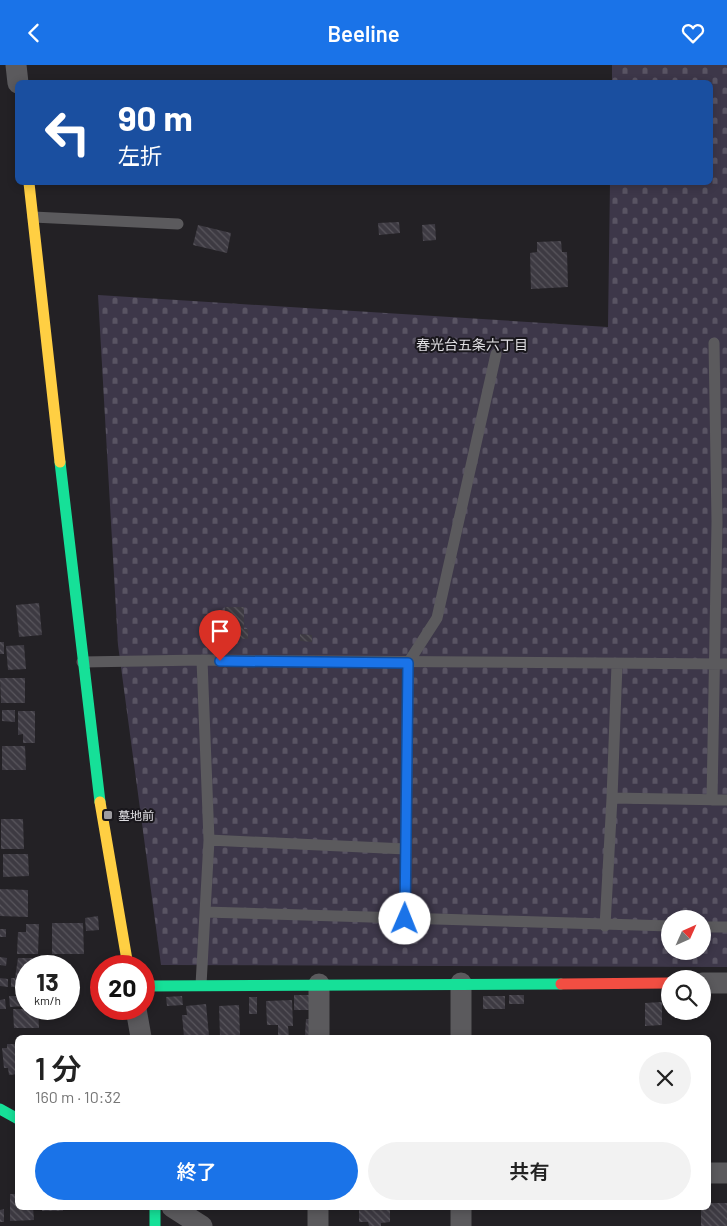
<!DOCTYPE html>
<html lang="ja">
<head>
<meta charset="utf-8">
<style>
	body { margin:0; font-family:Barlow,"Noto Sans JP",sans-serif; background:#f2f2f2; color:#222; height:100vh; display:flex; flex-direction:column; font-size:19px; white-space:nowrap }
	* { box-sizing:border-box; margin:0 }
	p { font-size:16px; color:#767676 }
	.icon { flex:none; width:28px; height:28px; fill:none; stroke:currentColor; stroke-width:2; stroke-linecap:round; stroke-linejoin:round }
	.map { position:relative; flex:1; overflow:hidden }
	.panel { position:absolute; left:15px; top:970px; width:696px; height:175px; display:flex; flex-direction:column; background:#fff; border-radius:8px; box-shadow:0 2px 8px #0003 }
	.panel>* { flex:none }
	.hud { position:absolute; left:15px; top:15px; width:698px; height:105px; border-radius:8px; box-shadow:0 2px 8px #0003; background:#1a4fa0; color:#fff; overflow:hidden }
	.needle { width:32px; rotate:45deg }
	.controls { position:absolute; left:661px; top:845px; display:grid; gap:10px }
	.controls a { display:grid; place-items:center; width:50px; height:50px; border-radius:50%; background:#fff; box-shadow:0 2px 8px #0003; font-size:25px }
	.speed { position:absolute; left:15px; top:890px; display:flex; gap:10px; font-size:25px; font-weight:700; text-align:center }
	.speed>* { display:grid; place-content:center; width:65px; height:65px; border-radius:50%; background:#fff; box-shadow:0 2px 8px #0003; line-height:1 }
	.speed small { font-size:12px; font-weight:400 }
	.speed .limit { border:8px solid #d22; background:#fff; color:#111 }
	.pin { position:absolute; display:grid; place-items:center; width:42px; height:42px; color:#fff; margin:-51px -21px; border-radius:50% 50% 50% 0; rotate:-45deg; box-shadow:0 0 5px #0007 }
	.pin .icon { rotate:45deg }
	.me { position:absolute; width:55px; margin:-28px; rotate:1deg; stroke-linejoin:round; filter:drop-shadow(0 0 4px #0008) }
	.turn { display:flex; align-items:center; gap:18px; height:105px; padding:0 20px; font-size:22px }
	.turn .icon { width:65px; height:65px; stroke-width:2.5 }
	.turn b { display:block; font-size:35px; line-height:42px }
	.round { display:grid; place-items:center; flex:none; width:52px; height:52px; border-radius:26px; background:#f2f2f2 }
	.summary { display:flex; align-items:center; justify-content:space-between; height:85px; padding:0 20px }
	h1 { font-size:30px; font-weight:600; line-height:38px }
	.primary-button { display:flex; gap:10px; margin-top:auto; padding:10px 20px }
	.primary-button a { flex:1; height:58px; border-radius:30px; background:#1a73e8; color:#fff; font-size:20px; font-weight:600; line-height:58px; text-align:center }
	.primary-button a+a { background:#f2f2f2; color:#222 }
	header { display:flex; justify-content:space-between; align-items:center; height:65px; padding:0 20px; background:#1a73e8; color:#fff; font-size:22px; font-weight:600 }
	.map>svg:first-child { display:block }
	.cemetery { fill:url(#cemetery-stones); fill-rule:evenodd }
	.building { fill:url(#building-back-hatch) }
	.lines { fill:none; stroke-linecap:round; stroke-linejoin:round }
	.lane { stroke:#5b5a5d; stroke-width:11 }
	.street { stroke:#5b5a5d; stroke-width:21 }
	.fast { stroke:#16e098; stroke-width:11 }
	.slow { stroke:#ffcf43; stroke-width:11 }
	.jam { stroke:#f24e42; stroke-width:11 }
	.route-casing { stroke:#114b97; stroke-width:12 }
	.route { stroke:#1a73e8; stroke-width:9 }
	.poi-dot { fill:#9e9ca0; stroke:#19171c; stroke-width:2 }
	.labels { text-anchor:middle; dominant-baseline:central; stroke-width:4; stroke-linejoin:round; paint-order:stroke }
	.poi-label { font-size:12px; fill:#e0dfe3; stroke:#19171c; text-anchor:start }
	.neighbourhood-label { font-size:14px; fill:#e0dfe3; stroke:#19171c }
</style>
</head>
<body>
<header><svg class="icon" aria-label="back" viewBox="0 0 24 24"><path d="M15 5l-7 7 7 7"/></svg>Beeline<svg class="icon" aria-label="heart" viewBox="0 0 24 24"><path d="M12 20l-8-8c-3-5 5-10 8-4 3-6 11-1 8 4z"/></svg></header>
<div class="map">
<svg width="727" height="1161" viewBox="0 0 727 1161">
	<defs>
		<pattern id="cemetery-stones" width="16" height="16" patternUnits="userSpaceOnUse" patternTransform="scale(1.25)"><rect width="16" height="16" fill="#3d3749"/><path d="M2 7V4a2 2 0 0 1 4 0v3zM10 15v-3a2 2 0 0 1 4 0v3z" fill="#595463"/></pattern>
		<pattern id="building-back-hatch" width="6" height="6" patternUnits="userSpaceOnUse" patternTransform="scale(1.25)"><rect width="6" height="6" fill="#3d3a42"/><path d="M-1 5l2 2M0 0l6 6M5-1l2 2" fill="none" stroke="#59565d"/></pattern>
	</defs>
	<rect width="100%" height="100%" fill="#232125"/>
	<path class="cemetery" d="M612,0H727V902L161,900L118,580L98,230L608,262L610,118H710V18L612,17ZM670,854H702V886H670Z"/>
	<path class="building" d="M399,157L400,168L379,170L378,158Z
		M435,159L436,175L423,176L422,160Z
		M198,160L231,168L227,188L193,180Z
		M561,176L562,187H567L568,222L531,224L530,188L537,187V177Z
		M39,538L42,570L19,572L16,540Z
		M225,542H244V564H248V574L224,573V565H219V557H224Z
		M300,569L312,570V577L300,576Z
		M212,573L220,574L218,585L211,584Z
		M0,577H4V589H0Z
		M24,580L26,604L8,605L6,581Z
		M0,613H25V638H1Z
		M2,645H15V657L2,656Z
		M18,646H35V678H23V669L18,670Z
		M2,681H25L26,705H2Z
		M1,754H23L24,784H1Z
		M3,789H28L29,811L3,812Z
		M0,824L28,825V852L0,851Z
		M98,851L99,865L86,866L85,853Z
		M52,858H83L84,889H52Z
		M26,859H39L38,889H17L18,867H26Z
		M0,864H6V872H0Z
		M0,892L7,893L6,901L0,900Z
		M18,893H39L40,901H26V921L11,922V913H15Z
		M0,913L8,914V922L0,921Z
		M26,925V941L10,942L9,931H16V926Z
		M294,930H311V945H294Z
		M509,930H524V939H509Z
		M182,931L183,940L167,941L166,932Z
		M483,931H505V944H483Z
		M249,932H257V949H249Z
		M5,934L6,944H0V935Z
		M292,935L293,961H288L289,972H278V960H267L266,936Z
		M662,937V960L645,961V938Z
		M206,939L209,971L184,972L182,950H187L186,941Z
		M239,940L240,972H220L219,941Z
		M13,944H38L39,963H14Z
		M306,954H312V970H305Z
		M7,979H18V1009L9,1010L8,1003H4L2,983H7Z
		M10,1129H18V1142H33L34,1155L10,1156Z
		M709,1138H727V1161H701V1142H709Z
		M42,1142H63V1146H42Z
		M359,1142H390V1157L381,1158V1161H369L368,1157H359Z
		M4,1144V1157H0V1145Z"/>
	<g class="lines">
		<path class="lane" d="M33,152L178,159
			M82,597L202,595L727,599
			M612,733L727,735
			M712,735L717,457L714,278
			M209,775L406,784
			M205,847L670,861
			M405,854L408,598L437,553L496,289
			M605,861L612,733L617,599
			M702,862H727
			M201,920L209,775L202,595"/>
		<path class="street" d="M16,0L18,18
			M702,918H727
			M136,944L141,972
			M319,972V919
			M461,972V918
			M709,1108H727
			M172,1142L202,1161
			M318,1161V1142
			M461,1161V1142"/>
		<path class="fast" d="M60,397L100,737
			M144,921L561,919
			M0,1044L18,1054
			M155,1142V1161"/>
		<path class="slow" d="M29,118L60,397
			M100,737L128,901"/>
		<path class="jam" d="M561,919L670,918"/>
	</g>
	<g class="lines">
		<g class="route-casing">
			<path id="route" d="M220,596L408,598L405,854"/>
		</g>
		<use href="#route" class="route"/>
	</g>
	<rect class="poi-dot" x="103" y="745" width="10" height="10" rx="2.5"/>
	<g class="labels">
		<g class="poi-label">
			<text x="118" y="750">墓地前</text>
		</g>
		<g class="neighbourhood-label">
			<text x="472" y="279">春光台五条六丁目</text>
		</g>
	</g>
</svg>
<div class="controls">
<a><svg class="needle" viewBox="-14 -14 28 28"><path d="M0-13l5 13h-10z" fill="#e53935"/><path d="M0 13l5-13h-10z" fill="#767676"/></svg></a>
<a><svg class="icon" aria-label="search" viewBox="0 0 24 24"><circle cx="10" cy="10" r="6"/><path d="M15 15l6 6"/></svg></a>
</div>
<div class="speed"><div>13<small>km/h</small></div><div class="limit">20</div></div>
<div class="pin" style="left:220px;top:596px;background:#d93025"><svg class="icon" aria-label="arrive" viewBox="0 0 24 24"><path d="M6 21V4h12l-3 4 3 4H6"/></svg></div>
<svg class="me" style="left:405px;top:854px" viewBox="-20 -20 40 40"><circle r="19" fill="#fff"/><path d="M0-13L10 11 0 6-10 11z" fill="#1a73e8"/></svg>
<div class="hud">
<div class="turn"><svg class="icon" aria-label="left" viewBox="0 0 24 24"><path d="M17 20v-9H6M10 6l-5 5 5 5"/></svg><div><b>90 m</b>左折</div></div>
</div>
<section class="panel">
<div class="summary"><div><h1>1 分</h1><p>160 m · 10:32</p></div><a class="round"><svg class="icon" aria-label="close" viewBox="0 0 24 24"><path d="M6 6l12 12M18 6L6 18"/></svg></a></div>
<div class="primary-button"><a>終了</a><a>共有</a></div>
</section>
</div>
</body>
</html>
